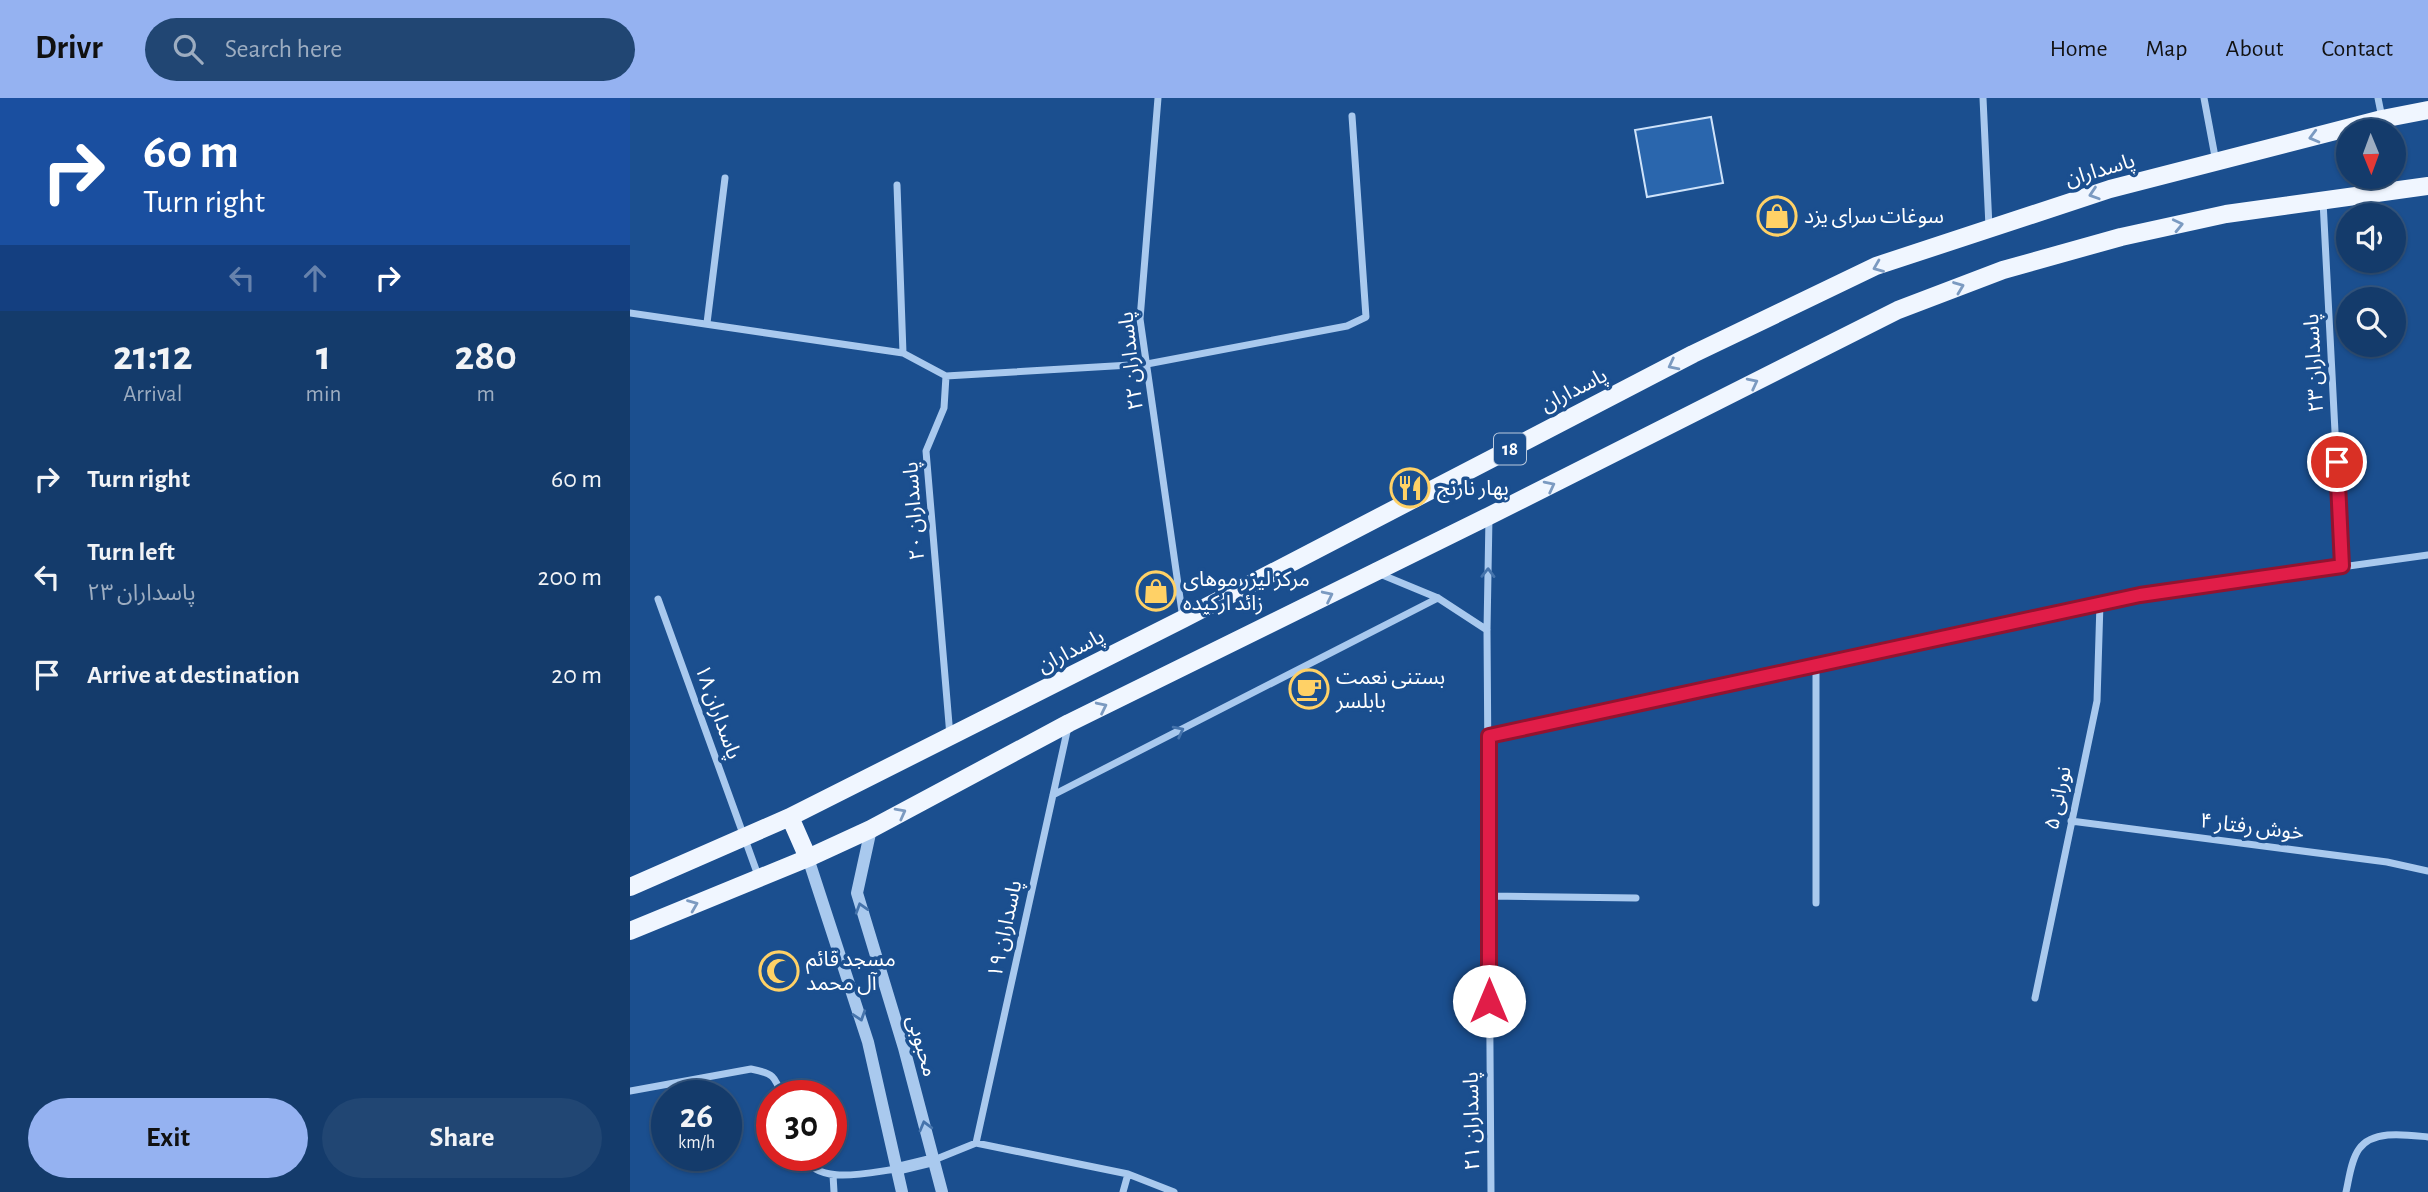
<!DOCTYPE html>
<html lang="en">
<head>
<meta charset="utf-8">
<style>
	body { margin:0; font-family:"Alegreya Sans","Noto Sans Arabic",sans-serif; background:#214673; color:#f1f3f6; height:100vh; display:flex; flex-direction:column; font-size:26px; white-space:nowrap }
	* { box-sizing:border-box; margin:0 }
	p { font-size:23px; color:#9dadc1 }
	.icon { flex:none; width:38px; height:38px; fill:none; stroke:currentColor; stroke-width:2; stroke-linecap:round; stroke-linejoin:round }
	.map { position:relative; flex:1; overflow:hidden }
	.details { display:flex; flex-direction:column; background:#143b6b; width:630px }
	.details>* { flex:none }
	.hud { background:#1a4fa0; color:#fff; overflow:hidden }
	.needle { width:46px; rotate:179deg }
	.controls { position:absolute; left:1706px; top:21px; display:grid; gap:14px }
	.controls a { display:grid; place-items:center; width:70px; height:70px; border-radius:50%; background:#143b6b; box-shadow:0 2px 5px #0004,0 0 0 2px #33557e; font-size:35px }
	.speed { position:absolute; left:21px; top:982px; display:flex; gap:14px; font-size:35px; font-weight:700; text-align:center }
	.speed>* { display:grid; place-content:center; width:91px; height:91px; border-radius:50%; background:#143b6b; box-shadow:0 2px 5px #0004,0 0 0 2px #33557e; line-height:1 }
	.speed small { font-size:18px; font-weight:400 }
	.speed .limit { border:10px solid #d22; background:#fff; color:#111 }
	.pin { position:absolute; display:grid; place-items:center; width:60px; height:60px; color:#fff; margin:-30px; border:4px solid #fff; border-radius:50%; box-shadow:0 2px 7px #0007 }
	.me { position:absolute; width:77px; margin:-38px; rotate:0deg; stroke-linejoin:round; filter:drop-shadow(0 0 5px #0008) }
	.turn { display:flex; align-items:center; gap:24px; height:147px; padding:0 28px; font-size:32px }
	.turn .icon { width:91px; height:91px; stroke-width:2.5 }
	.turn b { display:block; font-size:49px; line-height:60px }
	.lanes { display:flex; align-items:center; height:66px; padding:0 28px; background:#0003; justify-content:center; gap:35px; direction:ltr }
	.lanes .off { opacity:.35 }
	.eta { display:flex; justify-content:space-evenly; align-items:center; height:119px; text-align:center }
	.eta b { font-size:42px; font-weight:700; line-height:49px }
	.cta { display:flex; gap:14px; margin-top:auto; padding:14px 28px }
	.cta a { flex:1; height:80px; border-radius:42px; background:#95b2f1; color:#111; font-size:28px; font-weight:700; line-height:80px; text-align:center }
	.cta a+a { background:#214673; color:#f1f3f6 }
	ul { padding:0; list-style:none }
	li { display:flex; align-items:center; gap:21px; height:98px; padding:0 28px }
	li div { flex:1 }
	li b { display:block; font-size:26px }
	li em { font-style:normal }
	header { display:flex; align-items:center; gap:42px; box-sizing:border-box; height:98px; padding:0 35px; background:#95b2f1; color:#111 }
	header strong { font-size:33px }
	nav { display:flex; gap:38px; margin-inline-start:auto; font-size:24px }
	.search { width:490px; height:63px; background:#214673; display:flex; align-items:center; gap:18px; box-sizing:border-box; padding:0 24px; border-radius:38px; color:#9dadc1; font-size:26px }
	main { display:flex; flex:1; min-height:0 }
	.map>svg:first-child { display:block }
	.building { fill:#2a66ad; stroke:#cfe3fa; stroke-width:2 }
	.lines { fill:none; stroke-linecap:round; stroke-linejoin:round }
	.minor { stroke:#a9c9ee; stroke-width:7 }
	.tertiary { stroke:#a9c9ee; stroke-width:12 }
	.primary { stroke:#f0f6ff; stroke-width:18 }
	.oneway { stroke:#7b9ac1 }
	.oneway2 { stroke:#4674ac }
	.route-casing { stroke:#92132f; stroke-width:18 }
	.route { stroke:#e11d48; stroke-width:12 }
	.labels { text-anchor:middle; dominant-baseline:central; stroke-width:7; stroke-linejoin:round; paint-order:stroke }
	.shield { fill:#1b4f8f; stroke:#bbcadd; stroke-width:2 }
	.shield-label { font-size:19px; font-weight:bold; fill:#fff }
	.street-label { font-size:21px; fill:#fff; stroke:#1b4f8f }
	.poi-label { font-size:21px; fill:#fff; stroke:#1b4f8f; text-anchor:start }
</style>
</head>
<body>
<header>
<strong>Drivr</strong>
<div class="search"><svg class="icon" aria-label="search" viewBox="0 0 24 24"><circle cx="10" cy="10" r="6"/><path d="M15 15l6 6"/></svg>Search here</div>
<nav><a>Home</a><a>Map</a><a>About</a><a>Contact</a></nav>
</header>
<main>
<section class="details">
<div class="hud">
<div class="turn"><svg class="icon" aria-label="right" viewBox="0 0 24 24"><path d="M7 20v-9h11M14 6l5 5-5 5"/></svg><div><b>60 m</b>Turn right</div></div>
<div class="lanes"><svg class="icon off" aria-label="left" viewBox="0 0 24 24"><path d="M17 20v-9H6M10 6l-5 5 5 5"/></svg><svg class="icon off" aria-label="ahead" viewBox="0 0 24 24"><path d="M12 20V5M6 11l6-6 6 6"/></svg><svg class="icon" aria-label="right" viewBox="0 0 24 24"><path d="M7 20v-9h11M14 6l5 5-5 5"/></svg></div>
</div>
<div class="eta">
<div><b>21:12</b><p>Arrival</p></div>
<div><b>1</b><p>min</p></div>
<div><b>280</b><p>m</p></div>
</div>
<ul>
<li><svg class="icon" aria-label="right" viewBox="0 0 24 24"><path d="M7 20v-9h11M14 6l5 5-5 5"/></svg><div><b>Turn right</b></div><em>60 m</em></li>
<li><svg class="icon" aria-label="left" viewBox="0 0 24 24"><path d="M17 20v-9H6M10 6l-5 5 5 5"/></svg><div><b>Turn left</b><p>پاسداران ۲۳</p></div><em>200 m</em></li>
<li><svg class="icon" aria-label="arrive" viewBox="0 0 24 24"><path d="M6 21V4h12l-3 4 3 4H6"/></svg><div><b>Arrive at destination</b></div><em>20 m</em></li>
</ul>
<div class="cta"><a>Exit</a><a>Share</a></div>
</section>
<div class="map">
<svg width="1798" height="1094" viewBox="0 0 1798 1094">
	<rect width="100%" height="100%" fill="#1b4f8f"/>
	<path class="building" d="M1081,19L1093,85L1017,99L1005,32Z"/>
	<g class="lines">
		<path class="minor" d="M528,0L510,221L553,521
			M1353,0L1359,129
			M1574,0L1586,64
			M1748,0L1752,20
			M267,87L273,255L316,278L314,310L296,353L320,638
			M1693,103L1712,468
			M0,215L273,255
			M77,225L95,80
			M316,278L517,266L717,228L736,219L722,18
			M859,419L857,532L861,1094
			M750,476L808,500L857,532
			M28,501L129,780
			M859,638L1510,497L1798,457
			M423,697L808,500
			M1441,723L1757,764L1798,773
			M859,798L1006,800
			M1186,805V567
			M1405,900L1467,603L1470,505
			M0,993L121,971C143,975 145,978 152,998
			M346,1045L438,629
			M174,1057C186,1089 240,1074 267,1071
			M304,1062L346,1045L498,1076L544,1094
			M203,1077L204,1094
			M493,1094L498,1076
			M1716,1094C1719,1081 1721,1062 1729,1051C1743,1031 1778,1037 1798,1039"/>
		<path class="tertiary" d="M241,731L227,795L274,950L312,1094
			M178,760L238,944L272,1094
			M267,1071L304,1062"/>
		<path class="primary" d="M160,719L178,760
			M0,789L160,719L553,521L1063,256L1246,168L1480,91L1752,21L1798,12
			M0,833L178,760L241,731L439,625L859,418L1268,212L1373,172L1491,139L1596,116L1798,88"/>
	</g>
	<defs><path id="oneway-chevron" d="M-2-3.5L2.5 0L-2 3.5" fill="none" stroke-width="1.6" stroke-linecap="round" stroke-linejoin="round" transform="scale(1.75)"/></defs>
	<g class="oneway">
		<use href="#oneway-chevron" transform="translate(1684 39) rotate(165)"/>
		<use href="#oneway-chevron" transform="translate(1464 96) rotate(162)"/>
		<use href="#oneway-chevron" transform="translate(1548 127) rotate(-13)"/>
		<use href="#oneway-chevron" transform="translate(1248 169) rotate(158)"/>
		<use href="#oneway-chevron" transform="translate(1329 189) rotate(-21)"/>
		<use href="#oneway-chevron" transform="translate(1043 267) rotate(153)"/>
		<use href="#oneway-chevron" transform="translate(1123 285) rotate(-27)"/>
		<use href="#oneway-chevron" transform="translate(920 388) rotate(-27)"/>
		<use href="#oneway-chevron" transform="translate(698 498) rotate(-26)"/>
		<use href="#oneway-chevron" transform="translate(472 609) rotate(-26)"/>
		<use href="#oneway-chevron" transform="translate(271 715) rotate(-28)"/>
		<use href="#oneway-chevron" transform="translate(63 807) rotate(-22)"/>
	</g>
	<g class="oneway2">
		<use href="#oneway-chevron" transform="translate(858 475) rotate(-89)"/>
		<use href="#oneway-chevron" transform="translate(549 633) rotate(-27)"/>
		<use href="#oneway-chevron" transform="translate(231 810) rotate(-107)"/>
		<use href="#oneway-chevron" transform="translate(230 918) rotate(72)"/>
		<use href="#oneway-chevron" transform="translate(295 1028) rotate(-105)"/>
	</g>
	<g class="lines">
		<g class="route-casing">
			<path id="route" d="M859,903V638L1510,497L1712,468L1707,364"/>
		</g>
		<use href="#route" class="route"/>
	</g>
	<defs>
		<g id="shop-ring" transform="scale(2.0125)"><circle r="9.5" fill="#1b4f8f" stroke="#ffd166" stroke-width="1.5"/><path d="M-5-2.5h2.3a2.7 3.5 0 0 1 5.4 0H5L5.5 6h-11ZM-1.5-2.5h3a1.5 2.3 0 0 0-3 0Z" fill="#ffd166"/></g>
		<g id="restaurant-ring" transform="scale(2.0125)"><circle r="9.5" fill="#1b4f8f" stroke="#ffd166" stroke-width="1.5"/><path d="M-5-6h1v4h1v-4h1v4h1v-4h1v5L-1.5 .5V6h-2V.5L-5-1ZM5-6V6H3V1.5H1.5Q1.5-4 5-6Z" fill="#ffd166"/></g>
		<g id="cafe-ring" transform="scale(2.0125)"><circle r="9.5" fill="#1b4f8f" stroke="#ffd166" stroke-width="1.5"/><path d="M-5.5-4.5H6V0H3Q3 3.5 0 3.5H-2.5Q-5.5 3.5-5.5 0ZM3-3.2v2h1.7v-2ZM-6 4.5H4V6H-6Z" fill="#ffd166"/></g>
		<g id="mosque-ring" transform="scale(2.0125)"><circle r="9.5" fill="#1b4f8f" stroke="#ffd166" stroke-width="1.5"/><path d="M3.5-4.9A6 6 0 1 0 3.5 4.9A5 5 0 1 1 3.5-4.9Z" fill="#ffd166"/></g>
	</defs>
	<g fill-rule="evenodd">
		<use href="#shop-ring" x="1147" y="118"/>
		<use href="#restaurant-ring" x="780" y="390"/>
		<use href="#shop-ring" x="526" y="493"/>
		<use href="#cafe-ring" x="679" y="591"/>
		<use href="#mosque-ring" x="149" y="873"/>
	</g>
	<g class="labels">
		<rect class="shield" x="864" y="335.5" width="32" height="31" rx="5"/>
		<g class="shield-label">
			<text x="880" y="351">18</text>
		</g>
		<g class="street-label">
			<text transform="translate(1470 72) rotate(-16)">پاسداران</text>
			<text transform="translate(501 263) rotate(-96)">پاسداران ۲۲</text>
			<text transform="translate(1684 265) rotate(-93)">پاسداران ۲۳</text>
			<text transform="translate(944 292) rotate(-27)">پاسداران</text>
			<text transform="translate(284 413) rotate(-94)">پاسداران ۲۰</text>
			<text transform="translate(441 553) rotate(-27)">پاسداران</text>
			<text transform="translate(88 614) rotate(70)">پاسداران ۱۸</text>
			<text transform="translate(1428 700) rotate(-78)">نورانی ۵</text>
			<text transform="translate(1622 729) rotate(7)">خوش رفتار ۴</text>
			<text transform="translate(375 831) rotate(-78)">پاسداران ۱۹</text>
			<text transform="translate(292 948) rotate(74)">محبوبی</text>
			<text transform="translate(842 1023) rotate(-91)">پاسداران ۲۱</text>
		</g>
		<g class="poi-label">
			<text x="1174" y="118">سوغات سرای یزد</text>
			<text x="807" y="390">بهار نارنج</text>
			<text x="553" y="481">مرکز لیزر موهای<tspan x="553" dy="24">زائد ارکیده</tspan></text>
			<text x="706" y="579">بستنی نعمت<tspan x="706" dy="24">بابلسر</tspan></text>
			<text x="176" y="861">مسجد قائم<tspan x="176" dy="24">آل محمد</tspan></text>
		</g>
	</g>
</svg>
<div class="controls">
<a><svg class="needle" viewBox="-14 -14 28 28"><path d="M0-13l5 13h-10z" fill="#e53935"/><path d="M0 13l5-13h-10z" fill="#9dadc1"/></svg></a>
<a><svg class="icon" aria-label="sound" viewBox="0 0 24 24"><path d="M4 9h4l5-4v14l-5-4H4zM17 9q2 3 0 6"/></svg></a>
<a><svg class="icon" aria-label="search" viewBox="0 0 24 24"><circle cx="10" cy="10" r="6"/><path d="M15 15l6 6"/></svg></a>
</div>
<div class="speed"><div>26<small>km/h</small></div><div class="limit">30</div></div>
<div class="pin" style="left:1707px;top:364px;background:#d93025"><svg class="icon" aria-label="arrive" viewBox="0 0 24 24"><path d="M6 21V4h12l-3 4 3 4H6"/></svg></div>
<svg class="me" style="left:859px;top:903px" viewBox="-20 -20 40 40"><circle r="19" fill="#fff"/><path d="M0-13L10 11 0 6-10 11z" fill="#e11d48"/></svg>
</div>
</main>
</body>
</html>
